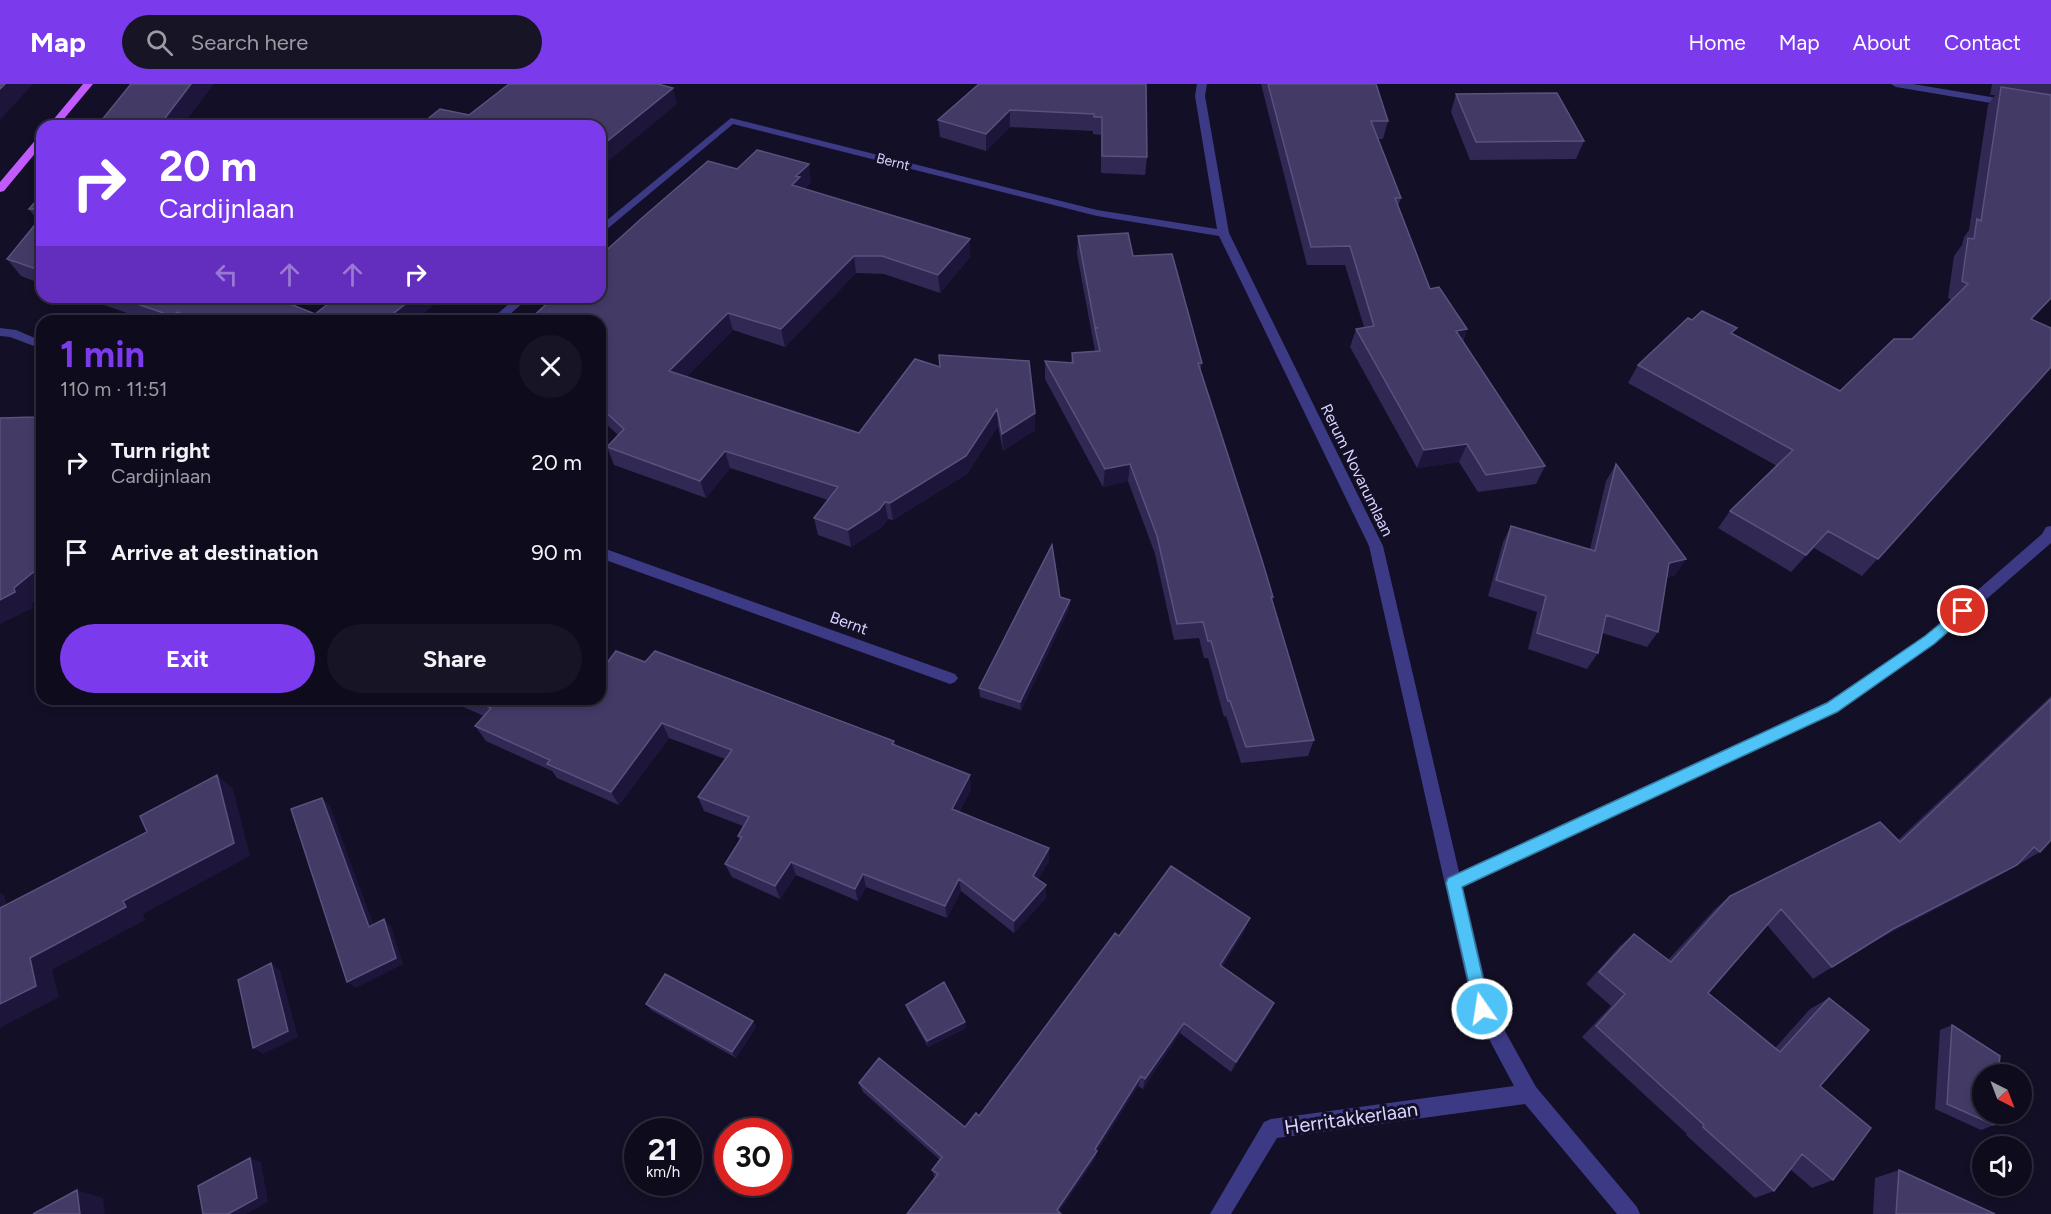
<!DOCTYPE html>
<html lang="en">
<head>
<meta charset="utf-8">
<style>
	body { margin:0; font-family:Figtree,sans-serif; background:#171425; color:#f1f3f6; height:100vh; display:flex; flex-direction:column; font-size:22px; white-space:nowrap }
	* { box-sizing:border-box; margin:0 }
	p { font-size:20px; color:#9b9ba3 }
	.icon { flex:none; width:33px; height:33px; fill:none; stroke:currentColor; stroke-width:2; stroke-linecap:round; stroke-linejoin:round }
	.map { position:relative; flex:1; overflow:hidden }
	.details { position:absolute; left:36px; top:231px; width:570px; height:390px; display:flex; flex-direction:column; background:#0e0b1c; border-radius:18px; box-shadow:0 3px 9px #0003,0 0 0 2px #2e2b3b }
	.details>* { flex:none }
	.top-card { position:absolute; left:36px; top:36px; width:570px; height:183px; border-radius:18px; box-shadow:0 3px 9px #0003,0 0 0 2px #2e2b3b; background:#7c3aed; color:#fff; overflow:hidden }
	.needle { width:39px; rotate:138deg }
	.buttons { position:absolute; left:1972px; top:980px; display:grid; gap:12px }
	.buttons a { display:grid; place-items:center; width:60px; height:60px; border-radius:50%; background:#0e0b1c; box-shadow:0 3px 9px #0003,0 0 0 2px #2e2b3b; font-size:30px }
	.speed { position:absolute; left:624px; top:1034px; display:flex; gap:12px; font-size:30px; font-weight:700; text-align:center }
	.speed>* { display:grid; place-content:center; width:78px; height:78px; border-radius:50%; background:#0e0b1c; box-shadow:0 3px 9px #0003,0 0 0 2px #2e2b3b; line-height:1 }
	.speed small { font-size:15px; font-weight:400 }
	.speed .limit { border:9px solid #d22; background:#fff; color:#111 }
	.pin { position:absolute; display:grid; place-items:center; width:51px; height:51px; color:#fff; margin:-26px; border:3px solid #fff; border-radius:50%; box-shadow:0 2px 6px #0007 }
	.me { position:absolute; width:66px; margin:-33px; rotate:347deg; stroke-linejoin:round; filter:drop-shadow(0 0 4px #0008) }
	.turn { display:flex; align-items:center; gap:21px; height:126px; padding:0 24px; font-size:27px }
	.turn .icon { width:78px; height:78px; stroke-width:2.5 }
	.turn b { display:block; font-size:42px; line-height:51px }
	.lanes { display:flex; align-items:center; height:57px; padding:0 24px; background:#0003; justify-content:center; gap:30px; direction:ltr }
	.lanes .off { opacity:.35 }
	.round { display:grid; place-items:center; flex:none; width:63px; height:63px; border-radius:32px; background:#171425 }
	.summary { display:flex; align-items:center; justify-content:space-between; height:102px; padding:0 24px }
	h1 { font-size:36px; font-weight:700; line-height:45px; color:#7c3aed }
	.button { display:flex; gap:12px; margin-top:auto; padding:12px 24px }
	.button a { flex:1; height:69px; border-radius:36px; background:#7c3aed; color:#fff; font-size:24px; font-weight:700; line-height:69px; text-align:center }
	.button a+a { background:#171425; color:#f1f3f6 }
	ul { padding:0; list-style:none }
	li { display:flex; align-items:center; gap:18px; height:90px; padding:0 24px }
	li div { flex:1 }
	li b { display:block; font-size:22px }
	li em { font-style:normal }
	header { display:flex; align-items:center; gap:36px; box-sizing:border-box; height:84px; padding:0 30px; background:#7c3aed; color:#fff }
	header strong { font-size:28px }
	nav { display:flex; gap:33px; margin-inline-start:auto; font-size:21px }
	.search { width:420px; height:54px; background:#171425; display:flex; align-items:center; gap:15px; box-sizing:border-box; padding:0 21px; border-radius:33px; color:#9b9ba3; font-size:22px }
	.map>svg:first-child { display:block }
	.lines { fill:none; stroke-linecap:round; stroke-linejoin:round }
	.minor { fill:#3d3a85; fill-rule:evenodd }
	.major { fill:#c25bff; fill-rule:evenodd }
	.wall { fill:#312854 }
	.shaded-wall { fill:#1d163a }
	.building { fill:#433a66; stroke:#5a527e; stroke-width:1.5 }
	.route { fill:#4fc3f7; stroke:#337fa1; stroke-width:1.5 }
	.labels { text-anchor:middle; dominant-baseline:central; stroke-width:6; stroke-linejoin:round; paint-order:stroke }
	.far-street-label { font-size:14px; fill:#d9d4ff; stroke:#130f26 }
	.street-label { font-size:16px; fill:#d9d4ff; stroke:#130f26 }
	.near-street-label { font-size:20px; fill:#d9d4ff; stroke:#130f26 }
</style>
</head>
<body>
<header>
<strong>Map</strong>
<div class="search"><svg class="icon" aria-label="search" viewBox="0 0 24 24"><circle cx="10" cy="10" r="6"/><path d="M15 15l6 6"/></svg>Search here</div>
<nav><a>Home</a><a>Map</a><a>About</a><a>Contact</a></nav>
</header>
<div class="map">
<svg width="2051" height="1130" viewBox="0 0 2051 1130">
	<rect width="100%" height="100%" fill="#130f26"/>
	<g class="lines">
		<path class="minor" d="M1197,0H1207L1205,12L1229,149L1383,462L1459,788L1827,618L1925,552L2042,450L2046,443L2051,442V459L1935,560L1837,628L1463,803L1491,922L1536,1003L1637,1123L1640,1130H1617L1525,1020L1277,1054L1231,1130H1210L1264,1038L1271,1035L1514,1002L1473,925L1369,462L1219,152L1097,132L733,40L600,151V142L731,34L1097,126L1217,145L1195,12Z
			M1891,0H1913L2051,23V29L1896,3Z
			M517,213H530L502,237H489Z
			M0,244L16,246L42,257V265L10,253L0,252Z
			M600,463L955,590L958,594L955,598L950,600L600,474Z"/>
		<path class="major" d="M83,0H93L58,42H48Z
			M42,52V61L4,107L0,108V98L38,53Z"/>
	</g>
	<path class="wall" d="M1146,0L1147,73L1145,91L1101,89V51L1093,50V47L1010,43L986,67L940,53L938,36Z
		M1261,0H1376L1388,37L1383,55H1378L1401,114L1398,122L1430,205L1467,245L1463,258L1545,382L1536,400L1478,408L1459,378L1417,384L1350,263L1356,245L1364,243L1345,181H1307Z
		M1992,0H2051V215L2032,235L2051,283L1862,492L1814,464L1791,488L1718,444L1730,427L1777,382L1628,299L1638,281L1733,250L1840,307L1912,255L1951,216L1948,214L1954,172L1962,161L1964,153L1969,146L1988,21L1995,11H1990Z
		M1456,10L1584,57L1576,75L1470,76L1451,28Z
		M737,85L811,98L804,105L970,155V173L940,209L884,190L856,189L785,263L733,246L686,293L859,349L939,283V271L1035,329V346L1003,367L998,342L967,390L893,436L888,435L882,443L851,463L818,451L814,434L828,416L730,384L706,414L614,381L607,363L618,351L600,334V237Z
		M42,110V200L21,192L7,175L38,137L29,125Z
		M1078,152L1133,172L1202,279L1200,288L1273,513L1272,517L1314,656L1308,672L1241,679L1226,632L1224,633L1208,574H1204L1199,554L1174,556L1155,470L1128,397L1103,403L1045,295V277L1071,279L1072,269L1095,267L1077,170Z
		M81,213H273L315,230L337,213H443L414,237H150Z
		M1616,380L1686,475L1675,491L1667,493L1658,548L1647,563L1602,549L1598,569L1587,585L1528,565L1537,528L1488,512L1503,458L1511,442L1590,465L1606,397Z
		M1060,513L1070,516L1069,525L1021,626L980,613L979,604Z
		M645,578L894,657L895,661L971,705L959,728L1049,777L1038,795L1046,801V814L1014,849L961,807L947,834L866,803L858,817L796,791L780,815L732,793L725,780L740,757L738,752L743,742L704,727L698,713L725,675L669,654L619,721L557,694L552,687L486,657L475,642L484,632L445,615H600Z
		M2051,612V756L2040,768L1995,794L1873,858L1813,895L1767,841L1708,909L1775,964L1810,925L1829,914L1820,1002L1833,1096L1812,1104L1790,1085L1774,1107L1755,1114L1686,1051L1687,1050L1582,953L1611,922L1586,900L1620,862L1634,850L1668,876L1715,825L1730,812L1898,756Z
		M1245,846L1222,883L1269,930L1231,988L1180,949L1143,1005L1138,1002L1096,1069L1095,1075L1059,1128L935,1094L932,1086L940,1076L863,1008L859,999L965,1043L979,1032L1119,852Z
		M646,920L753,937L756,943L736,974L651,926Z
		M906,921L966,944L928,963L908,927Z
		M1952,941L1994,1041L1981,1046L1935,1025L1940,946Z
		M1899,1086L1995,1130H1873L1875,1094Z"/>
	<path class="shaded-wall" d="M5,0H33L0,36V5Z
		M191,0H214L182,42H159Z
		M673,4L677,20L600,84V63Z
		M1010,26V43L986,67V50Z
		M809,80L811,98L803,106L792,101L796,92Z
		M970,155V173L940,209L938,191Z
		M854,172L856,189L785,263L781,245Z
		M414,213H443L414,237H384Z
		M177,228L184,237H175L172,232Z
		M728,229L733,246L674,305L669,287Z
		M1467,245L1460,264L1456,247Z
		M997,325L998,342L967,390L893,436L890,419Z
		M1035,329V346L1003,367L1002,350Z
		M1467,360L1459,378L1417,384L1424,366Z
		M725,367L730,384L706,414L700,397Z
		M1130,380L1128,397L1103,403L1105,385Z
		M885,418L888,435L882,443L851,463L848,446Z
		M1828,447L1814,464L1791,488L1806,471Z
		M1686,475L1675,491L1658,495L1669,479Z
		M42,481V511L32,520L33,524L0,540V516Z
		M1070,516L1069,525L1021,626L1020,618Z
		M662,639L669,654L619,721L611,708Z
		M217,691L233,705L250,772L143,830L145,836L52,886L59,913L0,944V920L30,874L123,817Z
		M970,691L971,705L953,738L952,725Z
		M322,714L330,722L377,850L369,843Z
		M1049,764V777L1033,805V792Z
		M791,778L796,791L780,815L775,802Z
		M2017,781L1995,794L1873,858L1813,895L1893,845Z
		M863,790L866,803L858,817L855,805Z
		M959,795L961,807L947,834L945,822Z
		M1046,801V814L1014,849V837Z
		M0,809L4,811L13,842L0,835Z
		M1250,834L1245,846L1215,893L1220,881Z
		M384,835L391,842L403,880L356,904L347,898Z
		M271,879L280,886L298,953L263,970L253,964Z
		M1274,919L1269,930L1231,988L1236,978Z
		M753,937L756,943L736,974L732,968Z
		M965,938L966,944L928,963L927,957Z
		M1184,939L1180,949L1143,1005L1145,995Z
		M1141,992L1138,1002L1096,1069L1095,1075L1058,1130L1057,1126Z
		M250,1074L261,1078L268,1118L246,1130H228Z
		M77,1106L103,1114L105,1130H80Z"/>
	<path class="building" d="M0,0H5L0,5Z
		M131,0H191L159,42H97Z
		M509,0H658L673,4L600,63V42H419L440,25L469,31Z
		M979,0H1146L1147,73L1102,72V33H1094V30L1010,26L986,50L938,36Z
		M1268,0H1376L1388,37H1371L1401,114H1395L1430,205L1439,203L1467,245L1456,247L1545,382L1486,391L1467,360L1424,366L1356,245L1374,242L1350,162L1311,163Z
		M2001,3L2051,11V214L2031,235L2051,244V283L1878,475L1828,447L1806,471L1730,427L1793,366L1638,281L1688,234L1692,236L1702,227L1737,244L1731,249L1840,307L1894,255H1912L1968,200L1962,197L1968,154L1974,155L1977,135L1981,137Z
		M1557,9L1584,57L1476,58L1456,10Z
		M757,66L809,80L796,92L800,93L792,101L970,155L938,191L882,172H854L781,245L728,229L669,287L859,349L915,275L940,283L939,271L1029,277L1035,329L1002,350L997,325L966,372L890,419L885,418L879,426L848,446L814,434L838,403L725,367L700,397L607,363L624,345L600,323V237H528L554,213H600V172L642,134L708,77L737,85Z
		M42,110V125H29Z
		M42,132V187L7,175Z
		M1128,149L1133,172L1172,170L1202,279H1198L1261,473L1273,513H1271L1314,656L1246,663L1230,617H1228L1211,557H1208L1203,538L1177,540L1157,452L1130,380L1105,385L1045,277L1073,279L1072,269L1100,267L1095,244H1098L1095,243L1078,152Z
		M117,213H273L315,230L337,213H414L384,237H203L177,228L172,232Z
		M42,329V481L14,504L15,508L0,516V334L36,333Z
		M1616,380L1686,475L1669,479L1658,548L1606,531L1598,569L1537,549L1546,512L1496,496L1511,442L1595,467Z
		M1052,461L1060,513L1070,516L1020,618L979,604Z
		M616,567L645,578L655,567L894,657L892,660L970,691L952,725L1049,764L1033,792L1046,801L1014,837L959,795L945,822L863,790L855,805L791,778L775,802L725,780L742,753L738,752L749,733L698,713L732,666L662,639L611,708L547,680L550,676L475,642L491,624L469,615H600V588Z
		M2051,615V756L2040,768L2034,763L2017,781L1893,845L1832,883L1781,825L1708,909L1780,968L1829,914L1869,946L1820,1002L1871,1044L1833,1096L1802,1070L1774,1107L1703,1043L1704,1041L1596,942L1625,910L1599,888L1634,850L1671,878L1730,812L1880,738L1900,758Z
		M217,691L234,759L123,817L126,823L30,874L36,902L0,920V824L147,748L140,732Z
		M322,714L369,843L384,835L396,874L347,898L291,725Z
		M1171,782L1250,834L1220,881L1274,919L1236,978L1184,939L1145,995L1141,992L1095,1065L1097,1067L1057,1126L1061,1130H907L938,1090L932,1086L942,1073L859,999L879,974L965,1043L976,1029L979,1032L1115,849L1119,852Z
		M271,879L288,947L253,964L238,896Z
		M665,890L753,937L732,968L646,920Z
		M944,898L965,938L927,957L906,921Z
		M1952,941L2000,972L1998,990H1983V1029H1995L1994,1041L1947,1020Z
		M250,1074L257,1114L228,1130H203L198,1102Z
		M1899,1086L1995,1130H1896Z
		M77,1106L80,1130H33Z"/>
	<path class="route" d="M1963,521L1968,523L1970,527L1968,530L1934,560L1837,628L1462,803L1490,925L1488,931L1482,934L1476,931L1446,799L1448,794L1827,619L1925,552Z"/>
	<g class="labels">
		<g class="far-street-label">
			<text transform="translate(893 78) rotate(14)">Bernt</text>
		</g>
		<g class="street-label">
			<text transform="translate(1357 386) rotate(64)">Rerum Novarumlaan</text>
			<text transform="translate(849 539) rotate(20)">Bernt</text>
		</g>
		<g class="near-street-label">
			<text transform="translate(1351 1034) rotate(-8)">Herritakkerlaan</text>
		</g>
	</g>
</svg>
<div class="buttons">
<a><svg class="needle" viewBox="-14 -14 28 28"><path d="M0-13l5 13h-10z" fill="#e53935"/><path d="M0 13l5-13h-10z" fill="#9b9ba3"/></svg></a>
<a><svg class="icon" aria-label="sound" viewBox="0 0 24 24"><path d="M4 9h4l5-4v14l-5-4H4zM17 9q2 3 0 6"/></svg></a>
</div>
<div class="speed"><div>21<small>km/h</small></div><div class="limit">30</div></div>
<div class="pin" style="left:1963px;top:527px;background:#d93025"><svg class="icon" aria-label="arrive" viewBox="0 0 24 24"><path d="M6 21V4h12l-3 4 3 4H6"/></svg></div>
<svg class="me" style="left:1482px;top:925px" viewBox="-20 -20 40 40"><circle r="17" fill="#4fc3f7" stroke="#fff" stroke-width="3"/><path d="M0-11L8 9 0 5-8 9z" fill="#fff"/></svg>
<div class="top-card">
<div class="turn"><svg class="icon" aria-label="right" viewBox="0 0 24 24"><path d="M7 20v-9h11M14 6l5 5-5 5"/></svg><div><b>20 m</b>Cardijnlaan</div></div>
<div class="lanes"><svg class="icon off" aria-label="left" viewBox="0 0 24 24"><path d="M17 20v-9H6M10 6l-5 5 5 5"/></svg><svg class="icon off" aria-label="ahead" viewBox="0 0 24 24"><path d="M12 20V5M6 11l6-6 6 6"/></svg><svg class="icon off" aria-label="ahead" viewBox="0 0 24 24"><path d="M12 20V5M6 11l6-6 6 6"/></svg><svg class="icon" aria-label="right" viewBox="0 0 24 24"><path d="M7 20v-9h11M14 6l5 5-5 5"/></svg></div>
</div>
<section class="details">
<div class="summary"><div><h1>1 min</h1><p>110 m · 11:51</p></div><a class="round"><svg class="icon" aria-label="close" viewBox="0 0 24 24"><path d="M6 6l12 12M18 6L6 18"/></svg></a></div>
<ul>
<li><svg class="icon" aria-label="right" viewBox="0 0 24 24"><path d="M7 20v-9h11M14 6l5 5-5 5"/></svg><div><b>Turn right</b><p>Cardijnlaan</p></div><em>20 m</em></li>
<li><svg class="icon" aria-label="arrive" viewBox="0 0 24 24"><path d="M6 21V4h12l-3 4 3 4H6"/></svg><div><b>Arrive at destination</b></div><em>90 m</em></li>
</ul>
<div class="button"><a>Exit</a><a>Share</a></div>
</section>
</div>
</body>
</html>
